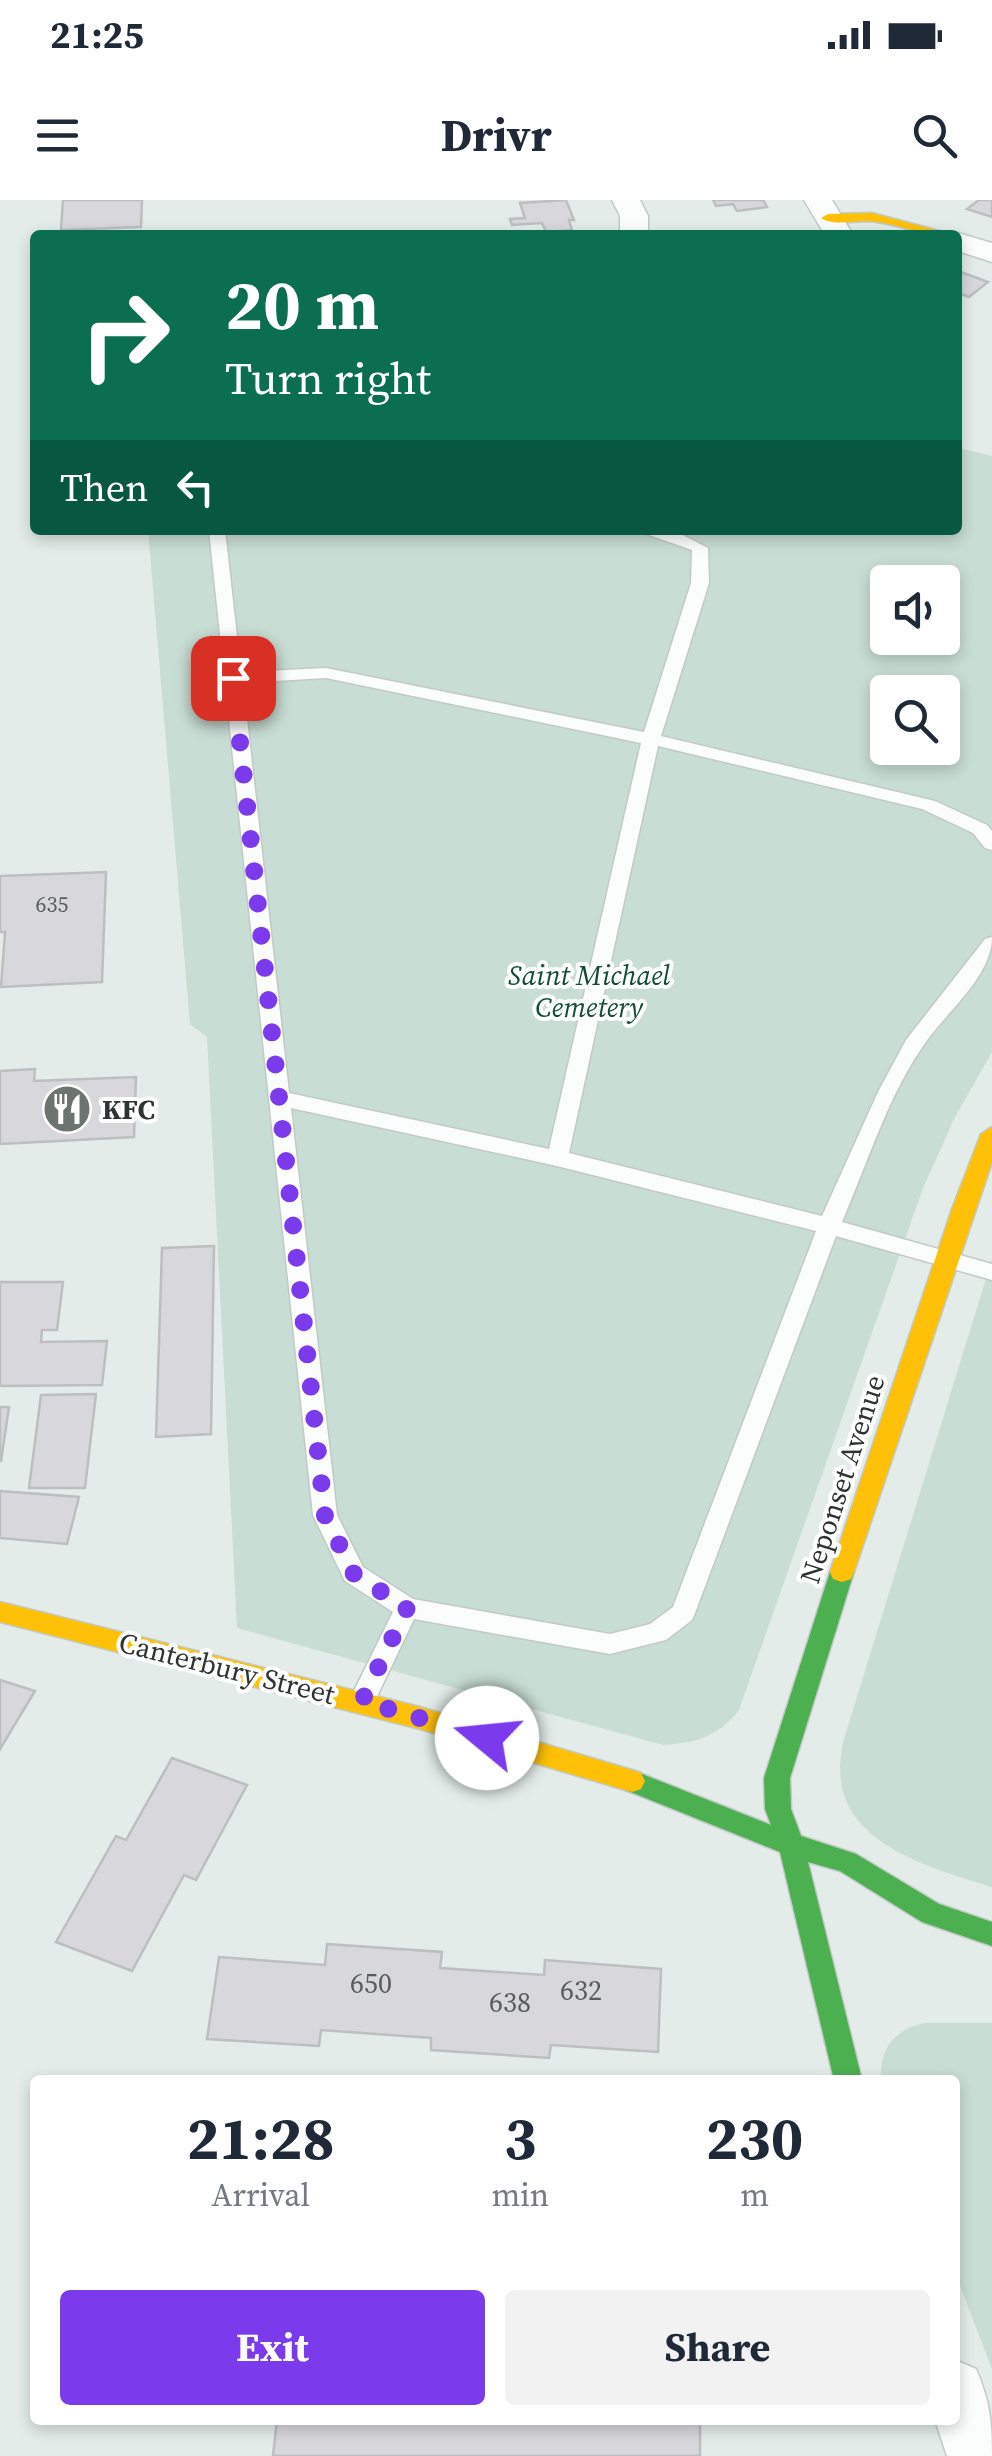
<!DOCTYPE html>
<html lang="en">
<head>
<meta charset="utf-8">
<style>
	body { margin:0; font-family:"Source Serif 4",serif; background:#f2f2f3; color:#1f2937; height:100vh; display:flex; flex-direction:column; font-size:38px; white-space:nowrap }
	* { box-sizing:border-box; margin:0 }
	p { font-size:32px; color:#747a83 }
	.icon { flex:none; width:55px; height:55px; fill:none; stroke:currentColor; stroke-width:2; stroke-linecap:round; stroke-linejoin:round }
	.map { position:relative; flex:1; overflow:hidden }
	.panel { position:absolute; left:30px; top:1875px; width:930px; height:350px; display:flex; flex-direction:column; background:#fff; border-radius:10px; box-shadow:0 5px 15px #0003 }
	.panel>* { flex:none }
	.banner { position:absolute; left:30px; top:30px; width:932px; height:305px; border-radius:10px; box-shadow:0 5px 15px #0003; background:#0b6e4f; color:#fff; overflow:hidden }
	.tools { position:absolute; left:870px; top:365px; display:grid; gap:20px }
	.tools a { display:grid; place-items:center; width:90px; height:90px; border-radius:10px; background:#fff; box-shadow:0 5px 15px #0003; font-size:50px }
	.pin { position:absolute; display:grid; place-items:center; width:85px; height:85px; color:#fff; margin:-42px; border-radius:20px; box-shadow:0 5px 15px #0006 }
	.me { position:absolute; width:110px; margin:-55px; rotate:287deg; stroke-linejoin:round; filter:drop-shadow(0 0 8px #0008) }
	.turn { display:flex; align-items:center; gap:35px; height:210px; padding:0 30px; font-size:45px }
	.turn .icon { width:130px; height:130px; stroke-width:2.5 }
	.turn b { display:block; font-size:70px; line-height:85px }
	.then { display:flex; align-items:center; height:95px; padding:0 30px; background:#0003; gap:20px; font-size:38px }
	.eta { display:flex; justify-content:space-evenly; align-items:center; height:170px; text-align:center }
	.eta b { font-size:60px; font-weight:700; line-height:70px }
	.action { display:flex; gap:20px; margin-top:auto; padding:20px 30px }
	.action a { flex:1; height:115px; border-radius:10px; background:#7c3aed; color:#fff; font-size:40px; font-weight:700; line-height:115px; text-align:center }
	.action a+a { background:#f2f2f3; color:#1f2937 }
	.status { display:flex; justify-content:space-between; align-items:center; height:70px; padding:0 50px; background:#fff; direction:ltr }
	.status svg { height:28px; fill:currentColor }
	header { display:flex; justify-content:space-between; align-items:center; height:130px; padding:0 30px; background:#fff; font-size:45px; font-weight:700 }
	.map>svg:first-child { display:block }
	.green { fill:#c8ddd3; fill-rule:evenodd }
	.building { fill:#d8d7db; stroke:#bcbebf; stroke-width:2.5 }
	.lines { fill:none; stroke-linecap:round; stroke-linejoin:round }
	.lane-casing { stroke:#c2cac6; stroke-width:3 }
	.street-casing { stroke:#c2cac6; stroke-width:3 }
	.fast-casing { stroke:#c2cac6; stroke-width:3 }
	.slow-casing { stroke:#c2cac6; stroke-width:3 }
	.lane { fill:#fbfcfc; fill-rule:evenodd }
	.street { fill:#fbfcfc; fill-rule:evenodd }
	.fast { fill:#4caf50; fill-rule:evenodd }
	.slow { fill:#ffc107; fill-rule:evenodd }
	.route { stroke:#7c3aed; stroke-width:18; stroke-dasharray:0 32.4 }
	.labels { text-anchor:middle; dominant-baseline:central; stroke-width:8; stroke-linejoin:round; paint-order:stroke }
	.number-label { font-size:22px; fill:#595e5c }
	.park-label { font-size:28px; font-style:italic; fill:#134c39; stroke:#fff }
	.poi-label { font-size:28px; font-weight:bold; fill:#2c3330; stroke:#fff; text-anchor:start }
	.street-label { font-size:28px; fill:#2c3330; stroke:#fff }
	.near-number-label { font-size:28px; fill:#595e5c }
</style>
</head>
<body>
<div class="status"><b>21:25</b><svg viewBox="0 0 49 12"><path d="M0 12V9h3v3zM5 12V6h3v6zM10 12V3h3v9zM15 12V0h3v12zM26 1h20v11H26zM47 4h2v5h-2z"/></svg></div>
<header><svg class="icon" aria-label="menu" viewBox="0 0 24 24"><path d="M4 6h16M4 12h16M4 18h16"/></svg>Drivr<svg class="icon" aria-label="search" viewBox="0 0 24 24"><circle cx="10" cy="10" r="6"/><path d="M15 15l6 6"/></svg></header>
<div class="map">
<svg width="992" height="2256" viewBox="0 0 992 2256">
	<rect width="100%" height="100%" fill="#e3ece8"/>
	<path class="green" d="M958,248L992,256V852L955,917L923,988L739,1510C718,1537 695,1543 663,1545L237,1428L207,837L190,824L148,330H958ZM888,382H942V438H888ZM888,492H942V548H888Z
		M992,1059V1687C919,1664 819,1638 844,1539Z
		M926,1823H992V2169L955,2073V1880H881C879,1849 895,1828 926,1823Z"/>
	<path class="building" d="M63,0H142L141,27L61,30Z
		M566,0L574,20H569L572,30L546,32L542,23L512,25L510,19L525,18L520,3Z
		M713,0H763L767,7L737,11L733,4L716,6Z
		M979,0H992V17L967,9Z
		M958,71L988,82L969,97L958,93Z
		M106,672L102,782L1,787L5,732H0V676Z
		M35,869L34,881L136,877L134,937L0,944V871Z
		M214,1046L211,1234L156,1237L162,1048Z
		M0,1082H63L57,1130H42L41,1142L107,1141L102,1185L0,1186Z
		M96,1194L85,1288H29L41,1195Z
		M0,1207H9L1,1261H0Z
		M0,1291L79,1297L67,1344L0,1338Z
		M0,1480L35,1491L0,1549Z
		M172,1558L247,1585L196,1680L184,1675L132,1771L56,1742L116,1636L126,1640Z
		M327,1744L442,1752L440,1768L544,1775L545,1760L661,1769L658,1852L551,1845L549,1858L431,1850V1838L321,1830L319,1846L207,1839L219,1757L325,1765Z
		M277,2220H700V2256H273Z"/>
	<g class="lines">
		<g class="lane-casing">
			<path id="lane" d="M209,330H225L241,472L326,468L644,532L691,383L692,350L635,330L677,332L708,348L709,383L661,536L935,601L987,625L992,631V650L985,648L973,633L922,609L658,546L569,953L822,1016L878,892L906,840L985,739L992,737C992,775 950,809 928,839C889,892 868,962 842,1022L992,1064V1080L836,1036L695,1413L692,1420L666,1440L610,1454L414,1419L371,1509L362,1512L353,1509L349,1501L393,1412L345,1381L313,1315ZM326,478L641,543L549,949L289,893L243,483ZM291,908L557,966L816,1031L673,1407L650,1424L610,1434L413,1399L363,1367L337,1315Z"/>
		</g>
		<g class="street-casing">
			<path id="street" d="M612,0H640L648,16V35H620V16Z
				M804,0H832L853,35H825Z
				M958,33L992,43V62L958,51V35H951Z
				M955,2160L976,2169C990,2202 992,2220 992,2256H947L935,2220H955Z"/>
		</g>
		<g class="fast-casing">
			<path id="fast" d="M842,1362L851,1365L854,1372L790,1578L791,1609L801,1636L856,1654L939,1704L992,1722V1746L922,1722L840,1671L808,1662L862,1880H834L780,1652L623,1589L619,1581L623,1573L632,1570L771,1625L765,1609L764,1578L830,1372L833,1365Z"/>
		</g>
		<g class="slow-casing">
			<path id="slow" d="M872,13L943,32L945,35C918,35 894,22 867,21C852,21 833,26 821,18L828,14Z
				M992,927V962L854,1372L851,1379L842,1382L833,1379L830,1372L952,1009L981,934Z
				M0,1402L420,1507L632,1570L641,1573L645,1581L641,1589L632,1592L420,1529L0,1422Z"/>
		</g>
		<use href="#lane" class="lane"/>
		<use href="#street" class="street"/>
		<use href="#fast" class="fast"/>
		<use href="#slow" class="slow"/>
	</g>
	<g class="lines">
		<path class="route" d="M233,478L325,1316L354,1374L407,1408L362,1501L487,1538"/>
	</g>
	<defs>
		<g id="restaurant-disc" transform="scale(2.5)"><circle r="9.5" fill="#6c7470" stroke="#fff"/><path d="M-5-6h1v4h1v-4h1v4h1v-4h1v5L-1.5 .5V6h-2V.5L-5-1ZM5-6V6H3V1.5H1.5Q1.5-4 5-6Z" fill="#fff"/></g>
	</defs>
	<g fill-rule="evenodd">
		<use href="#restaurant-disc" x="67" y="909"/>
	</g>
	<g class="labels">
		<g class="number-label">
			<text x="52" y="704">635</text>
		</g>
		<g class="park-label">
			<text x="589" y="775">Saint Michael<tspan x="589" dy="32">Cemetery</tspan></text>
		</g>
		<g class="poi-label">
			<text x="102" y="909">KFC</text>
		</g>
		<g class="street-label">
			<text transform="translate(842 1279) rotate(-72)">Neponset Avenue</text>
			<text transform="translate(227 1468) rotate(14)">Canterbury Street</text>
		</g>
		<g class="near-number-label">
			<text x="371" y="1783">650</text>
			<text x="581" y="1790">632</text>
			<text x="510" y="1802">638</text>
		</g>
	</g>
</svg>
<div class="tools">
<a><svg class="icon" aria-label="sound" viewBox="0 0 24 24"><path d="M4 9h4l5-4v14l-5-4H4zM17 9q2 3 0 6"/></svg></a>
<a><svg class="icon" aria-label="search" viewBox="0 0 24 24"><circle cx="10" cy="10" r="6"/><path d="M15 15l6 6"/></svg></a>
</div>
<div class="pin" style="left:233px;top:478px;background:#d93025"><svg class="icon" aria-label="arrive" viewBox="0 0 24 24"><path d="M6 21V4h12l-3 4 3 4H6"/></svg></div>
<svg class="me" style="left:487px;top:1538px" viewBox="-20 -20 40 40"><circle r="19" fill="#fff"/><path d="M0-13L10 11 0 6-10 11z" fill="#7c3aed"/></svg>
<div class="banner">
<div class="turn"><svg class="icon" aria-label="right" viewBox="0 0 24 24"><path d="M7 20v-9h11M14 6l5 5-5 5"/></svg><div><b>20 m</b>Turn right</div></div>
<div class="then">Then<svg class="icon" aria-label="left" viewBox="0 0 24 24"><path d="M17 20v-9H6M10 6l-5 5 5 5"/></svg></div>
</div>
<section class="panel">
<div class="eta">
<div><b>21:28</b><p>Arrival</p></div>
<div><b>3</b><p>min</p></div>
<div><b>230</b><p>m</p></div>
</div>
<div class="action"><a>Exit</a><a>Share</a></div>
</section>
</div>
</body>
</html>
